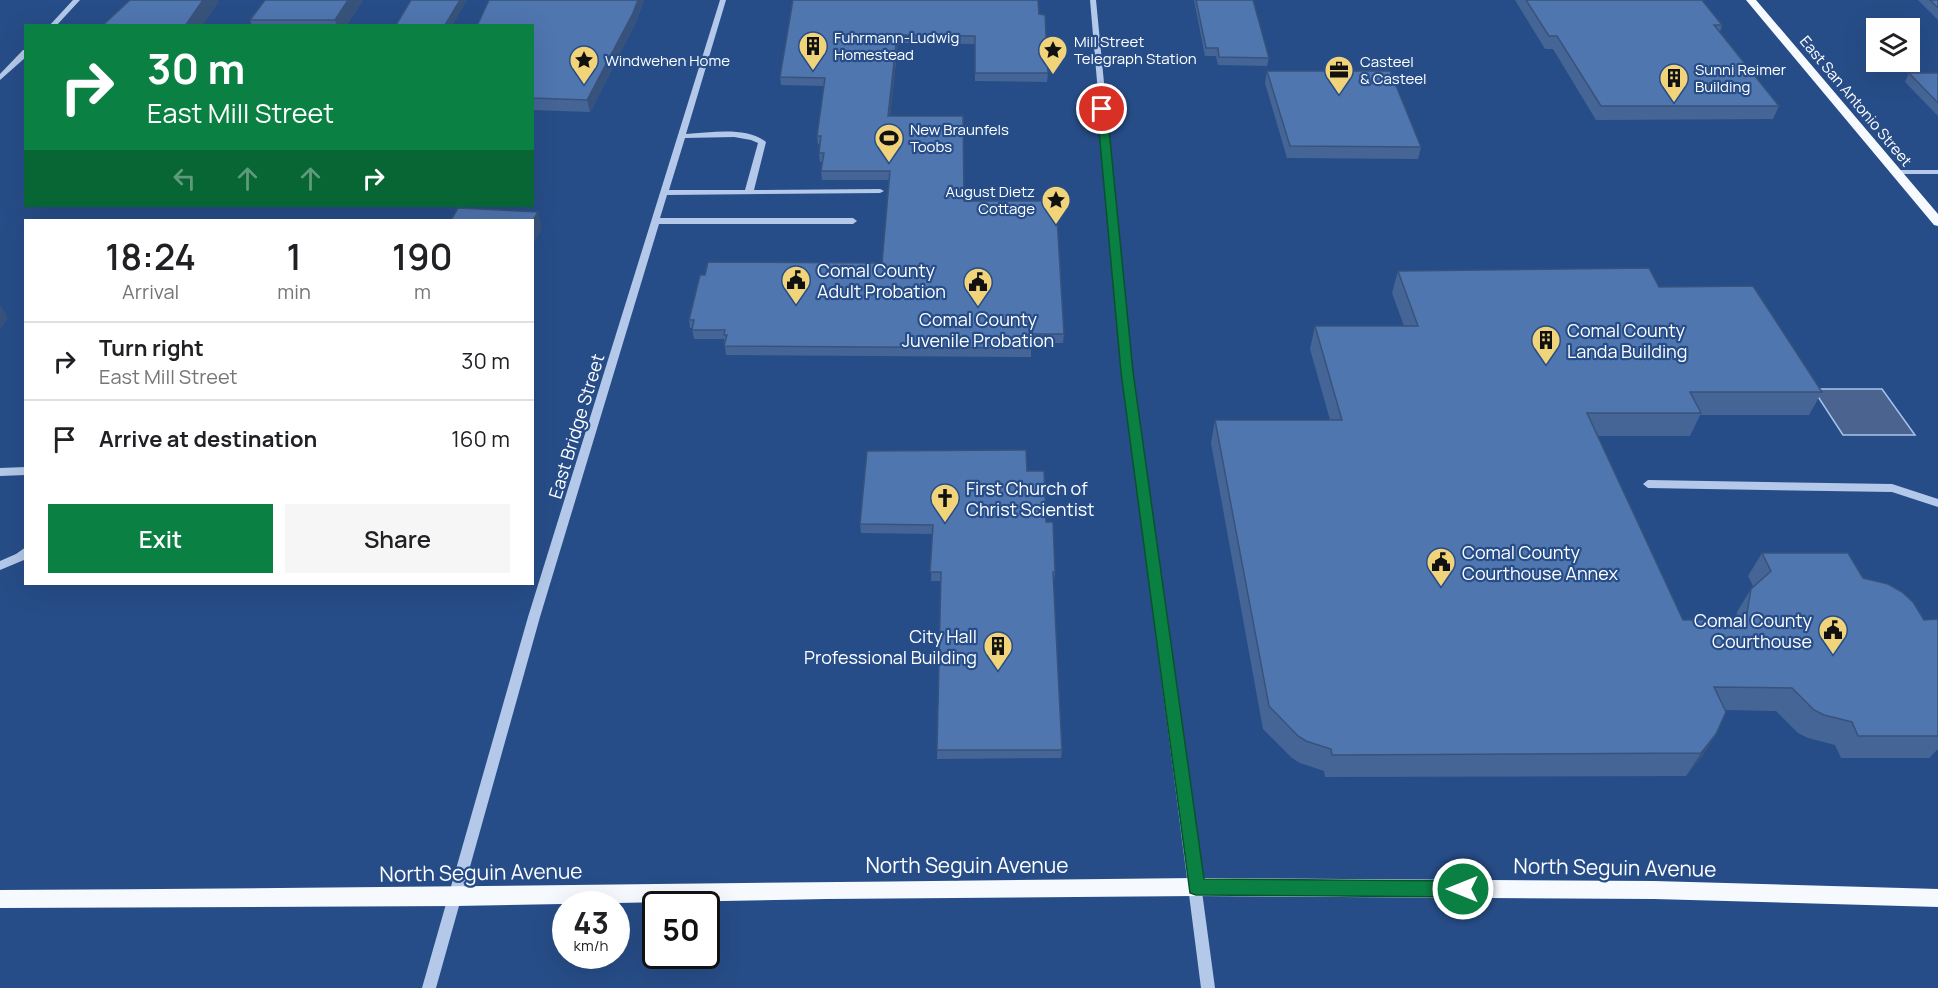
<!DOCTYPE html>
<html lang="en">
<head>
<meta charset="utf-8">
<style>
	body { margin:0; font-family:Manrope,sans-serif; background:#f6f6f6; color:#202124; height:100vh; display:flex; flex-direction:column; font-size:22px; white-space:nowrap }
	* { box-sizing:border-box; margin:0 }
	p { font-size:20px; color:#757577 }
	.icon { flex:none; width:33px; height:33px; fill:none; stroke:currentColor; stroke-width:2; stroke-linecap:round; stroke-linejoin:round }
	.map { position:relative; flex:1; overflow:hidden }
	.details { position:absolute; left:24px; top:219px; width:510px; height:366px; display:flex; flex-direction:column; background:#fff; border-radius:0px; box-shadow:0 6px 24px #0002 }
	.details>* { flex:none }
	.banner { position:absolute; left:24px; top:24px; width:510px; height:183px; border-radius:0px; box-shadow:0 6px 24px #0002; background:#0b8043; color:#fff; overflow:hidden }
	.fabs { position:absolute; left:1866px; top:18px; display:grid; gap:12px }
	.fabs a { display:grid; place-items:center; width:54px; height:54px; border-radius:0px; background:#fff; box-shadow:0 6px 24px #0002; font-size:30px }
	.speed { position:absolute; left:552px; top:891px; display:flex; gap:12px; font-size:30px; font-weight:700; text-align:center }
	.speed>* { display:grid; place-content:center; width:78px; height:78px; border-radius:50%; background:#fff; box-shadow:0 6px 24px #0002; line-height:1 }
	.speed small { font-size:15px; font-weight:400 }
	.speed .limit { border:3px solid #111; border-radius:9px; background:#fff; color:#111 }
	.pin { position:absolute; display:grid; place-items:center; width:51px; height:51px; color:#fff; margin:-26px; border:3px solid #fff; border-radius:50%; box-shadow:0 2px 6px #0007 }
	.me { position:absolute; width:66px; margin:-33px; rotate:270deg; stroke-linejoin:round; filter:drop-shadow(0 0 4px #0008) }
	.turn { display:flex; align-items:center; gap:21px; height:126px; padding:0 24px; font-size:27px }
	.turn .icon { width:78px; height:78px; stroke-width:2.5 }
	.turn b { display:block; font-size:42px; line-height:51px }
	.lanes { display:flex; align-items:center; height:57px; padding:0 24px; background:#0003; justify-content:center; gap:30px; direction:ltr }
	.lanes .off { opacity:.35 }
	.eta { display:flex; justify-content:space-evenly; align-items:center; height:102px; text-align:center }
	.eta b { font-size:36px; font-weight:600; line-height:42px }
	.cta { display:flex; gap:12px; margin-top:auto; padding:12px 24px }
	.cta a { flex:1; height:69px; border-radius:0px; background:#0b8043; color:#fff; font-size:24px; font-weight:600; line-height:69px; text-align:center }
	.cta a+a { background:#f6f6f6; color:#202124 }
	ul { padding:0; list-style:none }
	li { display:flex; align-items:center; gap:18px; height:78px; padding:0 24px; border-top:2px solid #e0e0e0 }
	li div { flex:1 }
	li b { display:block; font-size:22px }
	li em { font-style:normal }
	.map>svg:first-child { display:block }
	.water { fill:#4a648f; stroke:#a8c3e9; stroke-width:1.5 }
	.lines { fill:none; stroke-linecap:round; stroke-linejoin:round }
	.minor { fill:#b4c9e9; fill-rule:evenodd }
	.major { fill:#f6f9fe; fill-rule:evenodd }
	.wall { fill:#456597 }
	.shaded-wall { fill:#38537b }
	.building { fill:#5076b0; stroke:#38537b; stroke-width:1.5 }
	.route { fill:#0b8043; stroke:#07532c; stroke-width:1.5 }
	.labels { text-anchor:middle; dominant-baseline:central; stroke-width:4.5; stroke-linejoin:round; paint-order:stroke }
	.far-poi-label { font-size:15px; fill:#fff; stroke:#274d88; text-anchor:start }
	.far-street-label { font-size:15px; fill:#fff; stroke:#274d88 }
	.poi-label { font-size:18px; fill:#fff; stroke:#274d88; text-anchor:start }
	.street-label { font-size:18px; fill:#fff; stroke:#274d88 }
	.near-street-label { font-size:21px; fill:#fff; stroke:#274d88 }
</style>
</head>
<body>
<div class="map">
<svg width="1938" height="988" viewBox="0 0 1938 988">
	<rect width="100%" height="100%" fill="#274d88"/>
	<path class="water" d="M1813,389H1882L1915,435H1843Z"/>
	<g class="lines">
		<path class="minor" d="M73,0H80L56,26H49Z
			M720,0H726L686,134C711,133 745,126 766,142L754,190L880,189L884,191L880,193L667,195L660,218H853L857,221L853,224H659L540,617L436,988H422L528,617ZM734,137L751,140L758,143L745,190H669L685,138Z
			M1090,0H1096L1132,372L1215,988H1201L1122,372Z
			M23,50H26V57L0,80V74Z
			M1894,170H1938V174H1897L1893,172Z
			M26,467V475L0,476V468Z
			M1648,480L1892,484L1938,499V507L1892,492L1648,488L1643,484Z
			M26,547V558L24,560L0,570V561L16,554Z"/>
		<path class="major" d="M1746,0H1756L1938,214V226L1934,225Z
			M1196,878L1654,881L1938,889V907L1654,899L1196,896L826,899L456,906L0,908V890C399,888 797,882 1196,878Z"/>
	</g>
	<path class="wall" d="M265,0H363L346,26H252L250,20Z
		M489,0H644L635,24L590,112L532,110V26Z
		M793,0L1039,14L1048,73L1047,82L975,81V44L898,43L890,116L964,201L1064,334L1063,343H1031V357L726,355L724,339H694L692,328H690L689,320L882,263L889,180H822L821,171L822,162H820L819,153L820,144H818L817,136L824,86L781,85L780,77Z
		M1194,0H1253L1269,58L1267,66L1218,65L1216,56H1205Z
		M1515,0H1702L1722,25L1720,32L1779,106L1773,119L1596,120L1553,49H1545Z
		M1918,0H1938V20Z
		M1267,71L1421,147L1418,159L1287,158L1265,83Z
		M1909,73H1938V116L1905,82Z
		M1398,271L1659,287L1822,392L1809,415H1700L1690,436H1597L1683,620L1736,619L1737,612L1751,589L1753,586L1748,576L1762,553L1863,578L1924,620L1938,619V749L1929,758H1841L1835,745L1808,738L1798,733L1776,711L1725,710L1716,734L1702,756L1686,776L1325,777L1324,771L1300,763L1292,758L1263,729L1211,443L1215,420H1330L1310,349L1315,326H1404L1392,293Z
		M1027,471L1046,522L1055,572L1054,581H1053L1062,750L1061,758L937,759L941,581H931L933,534L861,533L860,524Z"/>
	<path class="shaded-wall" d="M203,0H218L219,2L202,26H185Z
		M348,0H363L346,26H337L335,20Z
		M460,0H467L452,26H445Z
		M638,0H644L635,24L590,112L587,100Z
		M897,35L898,43L889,125L888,116Z
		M538,212L542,228L532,247V222Z
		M0,305L8,318L0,329Z
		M1716,734L1702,756L1686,776L1701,753Z"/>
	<path class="building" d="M130,0H203L185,26H102Z
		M265,0H348L335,20H250Z
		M411,0H460L445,25H396Z
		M489,0H638L633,13L587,100L532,98V26H477Z
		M793,0H1038L1039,14L1045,15L1048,73H975V36L897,35L888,116H963L964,201H1056L1064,334H1031L1032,348L724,346L727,335H724L725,330H692L694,320H689L700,275H705L708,262L882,263L890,171H821L824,153H819L821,136H817L825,78L780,77Z
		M1196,0H1253L1269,58L1219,57L1218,48H1206Z
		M1526,0H1702L1722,25H1714L1779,106H1601L1557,36H1549Z
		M1930,0H1938V8Z
		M1267,71H1390L1421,147L1290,146Z
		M1909,73H1938V103Z
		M458,208L538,212L532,222V220H451Z
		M1649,268L1659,287L1753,286L1822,392H1690L1701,413H1587L1683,620L1746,619L1751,589L1771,571L1762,553H1848L1863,578L1888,584L1902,592L1913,602L1924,620L1938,619V736H1858L1852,722L1824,715L1814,710L1792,688L1714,687L1726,712L1716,734L1701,753L1332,755L1331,749L1306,741L1298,736L1269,706L1215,420H1342L1315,326H1418L1398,271Z
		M1026,450L1027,471H1044L1046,522H1053L1055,572H1053L1062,750H937L941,572H930L933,525L860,524L867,451Z"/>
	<path class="route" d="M1102,106L1107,109L1133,372L1204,879L1463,881L1469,883L1472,889L1469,895L1463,897L1196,895L1190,893L1121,372L1097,109Z"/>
	<defs>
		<g id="building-pin" transform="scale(1.5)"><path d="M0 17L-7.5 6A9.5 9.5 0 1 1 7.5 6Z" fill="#f1d479" stroke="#274d88"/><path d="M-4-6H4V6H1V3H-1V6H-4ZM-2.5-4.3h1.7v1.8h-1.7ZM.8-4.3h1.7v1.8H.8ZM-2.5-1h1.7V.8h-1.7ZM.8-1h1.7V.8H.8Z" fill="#111"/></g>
		<g id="sight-pin" transform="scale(1.5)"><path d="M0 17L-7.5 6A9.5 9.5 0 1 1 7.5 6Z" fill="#f1d479" stroke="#274d88"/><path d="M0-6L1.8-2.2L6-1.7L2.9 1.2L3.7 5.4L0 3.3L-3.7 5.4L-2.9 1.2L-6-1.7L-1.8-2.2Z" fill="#111"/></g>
		<g id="office-pin" transform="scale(1.5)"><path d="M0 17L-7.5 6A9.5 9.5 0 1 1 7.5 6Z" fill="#f1d479" stroke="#274d88"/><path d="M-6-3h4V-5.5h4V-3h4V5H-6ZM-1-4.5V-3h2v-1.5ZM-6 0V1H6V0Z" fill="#111"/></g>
		<g id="stadium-pin" transform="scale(1.5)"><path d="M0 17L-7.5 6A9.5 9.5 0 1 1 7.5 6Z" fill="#f1d479" stroke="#274d88"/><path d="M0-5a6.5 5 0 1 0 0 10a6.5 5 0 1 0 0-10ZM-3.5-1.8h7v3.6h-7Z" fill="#111"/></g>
		<g id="civic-pin" transform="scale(1.5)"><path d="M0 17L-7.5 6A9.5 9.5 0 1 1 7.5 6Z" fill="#f1d479" stroke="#274d88"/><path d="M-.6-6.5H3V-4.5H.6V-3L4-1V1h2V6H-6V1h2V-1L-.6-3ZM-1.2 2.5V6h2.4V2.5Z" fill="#111"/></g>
		<g id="church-pin" transform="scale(1.5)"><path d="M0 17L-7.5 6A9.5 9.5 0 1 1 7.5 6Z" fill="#f1d479" stroke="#274d88"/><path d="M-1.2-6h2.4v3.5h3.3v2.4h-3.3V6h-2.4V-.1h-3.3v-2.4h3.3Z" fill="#111"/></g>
	</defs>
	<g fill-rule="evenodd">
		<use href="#building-pin" x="813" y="46"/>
		<use href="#sight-pin" x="1053" y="50"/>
		<use href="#sight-pin" x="584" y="60"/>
		<use href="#office-pin" x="1339" y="70"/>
		<use href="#building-pin" x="1674" y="78"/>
		<use href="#stadium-pin" x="889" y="138"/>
		<use href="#sight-pin" x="1056" y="200"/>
		<use href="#civic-pin" x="796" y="280"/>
		<use href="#civic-pin" x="978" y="282"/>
		<use href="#building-pin" x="1546" y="340"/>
		<use href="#church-pin" x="945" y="498"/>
		<use href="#civic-pin" x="1441" y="562"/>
		<use href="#civic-pin" x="1833" y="630"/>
		<use href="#building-pin" x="998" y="646"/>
	</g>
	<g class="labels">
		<g class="far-poi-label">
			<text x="834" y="37">Fuhrmann-Ludwig<tspan x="834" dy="17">Homestead</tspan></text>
			<text x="1074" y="41">Mill Street<tspan x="1074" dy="17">Telegraph Station</tspan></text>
			<text x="605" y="60">Windwehen Home</text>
			<text x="1360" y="61">Casteel<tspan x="1360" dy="17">&amp; Casteel</tspan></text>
			<text x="1695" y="69">Sunni Reimer<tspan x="1695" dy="17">Building</tspan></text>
			<text x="910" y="129">New Braunfels<tspan x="910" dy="17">Toobs</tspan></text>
			<text x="1035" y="191" text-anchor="end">August Dietz<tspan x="1035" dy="17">Cottage</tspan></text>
		</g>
		<g class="far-street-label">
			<text transform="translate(1856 101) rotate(50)">East San Antonio Street</text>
		</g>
		<g class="poi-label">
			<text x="817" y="270">Comal County<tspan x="817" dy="21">Adult Probation</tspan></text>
			<text x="978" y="319" text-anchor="middle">Comal County<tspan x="978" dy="21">Juvenile Probation</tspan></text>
			<text x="1567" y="330">Comal County<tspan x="1567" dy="21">Landa Building</tspan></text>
			<text x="966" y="488">First Church of<tspan x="966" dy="21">Christ Scientist</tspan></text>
			<text x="1462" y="552">Comal County<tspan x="1462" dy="21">Courthouse Annex</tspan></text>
			<text x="1812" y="620" text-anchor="end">Comal County<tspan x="1812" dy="21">Courthouse</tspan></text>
			<text x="977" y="636" text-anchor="end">City Hall<tspan x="977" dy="21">Professional Building</tspan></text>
		</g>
		<g class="street-label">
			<text transform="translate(576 426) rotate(-73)">East Bridge Street</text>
		</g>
		<g class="near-street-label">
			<text x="967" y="865">North Seguin Avenue</text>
			<text transform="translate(1615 867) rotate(1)">North Seguin Avenue</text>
			<text transform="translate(481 872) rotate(-1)">North Seguin Avenue</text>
		</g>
	</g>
</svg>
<div class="fabs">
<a><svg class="icon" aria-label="layers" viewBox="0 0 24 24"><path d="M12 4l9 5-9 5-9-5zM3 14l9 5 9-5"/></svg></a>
</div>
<div class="speed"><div>43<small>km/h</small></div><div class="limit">50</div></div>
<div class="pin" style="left:1102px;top:109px;background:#d93025"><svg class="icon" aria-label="arrive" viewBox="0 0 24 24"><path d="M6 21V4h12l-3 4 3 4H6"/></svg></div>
<svg class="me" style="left:1463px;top:889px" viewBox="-20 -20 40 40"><circle r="17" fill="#0b8043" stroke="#fff" stroke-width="3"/><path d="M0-11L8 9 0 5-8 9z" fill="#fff"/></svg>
<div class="banner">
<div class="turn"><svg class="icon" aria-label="right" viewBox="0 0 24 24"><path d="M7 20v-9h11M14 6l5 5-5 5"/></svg><div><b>30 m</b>East Mill Street</div></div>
<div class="lanes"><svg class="icon off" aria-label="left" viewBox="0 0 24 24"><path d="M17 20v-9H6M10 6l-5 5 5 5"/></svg><svg class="icon off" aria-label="ahead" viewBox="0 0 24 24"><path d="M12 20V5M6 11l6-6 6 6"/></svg><svg class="icon off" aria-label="ahead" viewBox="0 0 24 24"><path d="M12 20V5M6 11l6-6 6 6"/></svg><svg class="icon" aria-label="right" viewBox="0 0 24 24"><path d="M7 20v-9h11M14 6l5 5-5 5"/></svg></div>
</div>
<section class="details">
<div class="eta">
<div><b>18:24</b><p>Arrival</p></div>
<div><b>1</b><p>min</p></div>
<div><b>190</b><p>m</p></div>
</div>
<ul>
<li><svg class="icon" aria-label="right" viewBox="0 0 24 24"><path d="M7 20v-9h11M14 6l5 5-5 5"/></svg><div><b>Turn right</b><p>East Mill Street</p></div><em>30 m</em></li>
<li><svg class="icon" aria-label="arrive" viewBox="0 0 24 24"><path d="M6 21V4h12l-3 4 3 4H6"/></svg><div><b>Arrive at destination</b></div><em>160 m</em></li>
</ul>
<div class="cta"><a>Exit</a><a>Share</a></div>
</section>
</div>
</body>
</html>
